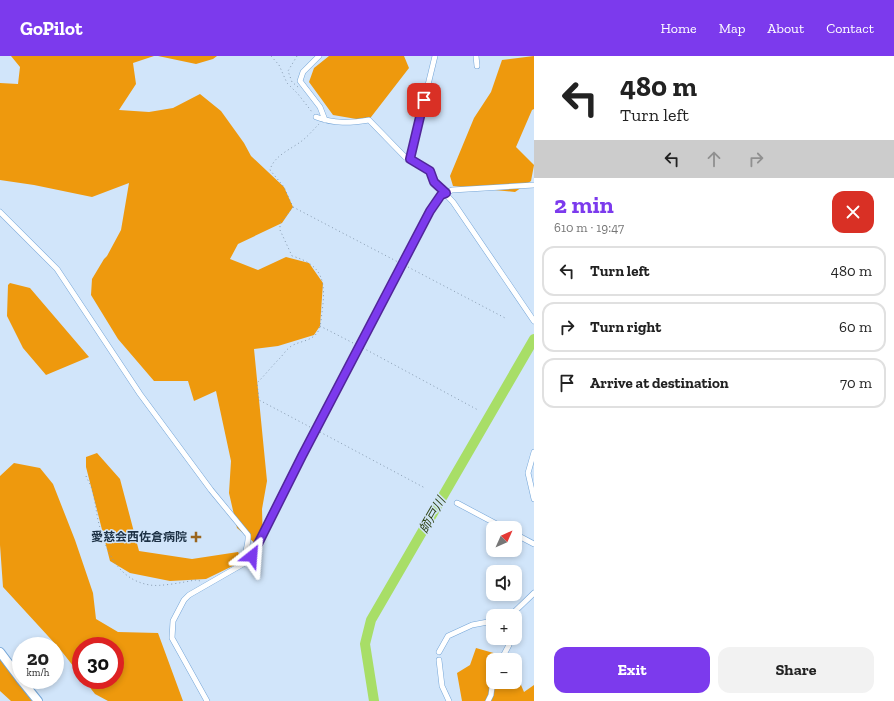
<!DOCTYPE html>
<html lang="en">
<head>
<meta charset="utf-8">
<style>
	body { margin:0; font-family:"Zilla Slab","Noto Sans JP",serif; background:#f2f2f2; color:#222; height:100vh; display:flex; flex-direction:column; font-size:15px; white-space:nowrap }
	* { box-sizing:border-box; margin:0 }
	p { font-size:13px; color:#767676 }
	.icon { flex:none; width:22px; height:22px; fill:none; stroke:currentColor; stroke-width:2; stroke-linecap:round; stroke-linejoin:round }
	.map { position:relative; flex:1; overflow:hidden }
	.sheet { display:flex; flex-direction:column; background:#fff; width:360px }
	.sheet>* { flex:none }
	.hud { background:#fff; color:#222; overflow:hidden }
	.needle { width:26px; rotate:45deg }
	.fabs { position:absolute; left:486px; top:465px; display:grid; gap:8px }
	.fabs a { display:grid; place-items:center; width:36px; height:36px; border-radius:8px; background:#fff; box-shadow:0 2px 6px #0003; font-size:20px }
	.speed { position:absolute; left:12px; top:581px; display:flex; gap:8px; font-size:20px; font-weight:700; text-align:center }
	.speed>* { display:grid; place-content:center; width:52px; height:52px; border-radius:50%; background:#fff; box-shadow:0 2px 6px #0003; line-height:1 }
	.speed small { font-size:10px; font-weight:400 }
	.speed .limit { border:6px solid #d22; background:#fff; color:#111 }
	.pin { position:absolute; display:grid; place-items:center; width:34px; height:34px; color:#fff; margin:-17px; border-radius:8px; box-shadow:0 2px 6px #0006 }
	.me { position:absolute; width:44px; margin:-22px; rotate:28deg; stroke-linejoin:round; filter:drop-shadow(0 0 3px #0008) }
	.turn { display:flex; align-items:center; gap:14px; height:84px; padding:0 20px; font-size:18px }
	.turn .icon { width:52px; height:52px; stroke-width:2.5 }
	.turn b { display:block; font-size:28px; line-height:34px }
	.lanes { display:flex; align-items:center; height:38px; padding:0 20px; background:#0003; justify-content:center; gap:20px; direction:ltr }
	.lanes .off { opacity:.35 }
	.round { display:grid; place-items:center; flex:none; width:42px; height:42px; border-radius:12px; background:#f2f2f2 }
	.headline { display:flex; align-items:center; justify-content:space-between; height:68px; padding:0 20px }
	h1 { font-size:24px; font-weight:700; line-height:30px; color:#7c3aed }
	.button { display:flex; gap:8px; margin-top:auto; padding:8px 20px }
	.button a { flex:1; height:46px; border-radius:12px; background:#7c3aed; color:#fff; font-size:16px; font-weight:700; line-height:46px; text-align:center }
	.button a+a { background:#f2f2f2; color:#222 }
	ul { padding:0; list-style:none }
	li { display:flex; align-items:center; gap:12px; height:50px; margin:0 8px 6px; padding:0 12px; border:2px solid #e0e0e0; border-radius:12px }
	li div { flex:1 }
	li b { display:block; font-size:15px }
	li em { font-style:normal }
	header { display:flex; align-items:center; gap:24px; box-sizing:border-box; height:56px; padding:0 20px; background:#7c3aed; color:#fff }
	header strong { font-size:19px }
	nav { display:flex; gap:22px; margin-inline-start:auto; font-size:14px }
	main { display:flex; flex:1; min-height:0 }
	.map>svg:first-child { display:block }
	.forest { fill:#ee990d }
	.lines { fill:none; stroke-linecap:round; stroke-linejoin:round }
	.river { stroke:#a8de67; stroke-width:10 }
	.minor-casing { stroke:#74a5d7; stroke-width:6 }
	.primary-casing { stroke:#74a5d7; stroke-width:10 }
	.path { stroke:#869aaf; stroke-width:1; stroke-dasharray:1 3; stroke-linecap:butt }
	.minor { stroke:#fff; stroke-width:5 }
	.primary { stroke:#fff; stroke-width:8 }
	.route-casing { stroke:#51269a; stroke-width:10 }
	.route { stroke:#7c3aed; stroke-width:7 }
	.poi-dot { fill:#9a651d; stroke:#d1e5fa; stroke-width:1.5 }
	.labels { text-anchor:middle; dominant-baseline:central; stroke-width:3; stroke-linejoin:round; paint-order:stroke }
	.poi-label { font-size:12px; font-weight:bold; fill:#1c3044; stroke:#d1e5fa; text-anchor:end }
	.water-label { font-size:13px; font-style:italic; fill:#324718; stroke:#d1e5fa }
</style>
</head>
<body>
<header>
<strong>GoPilot</strong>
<nav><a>Home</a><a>Map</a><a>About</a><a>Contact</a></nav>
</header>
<main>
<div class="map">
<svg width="534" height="645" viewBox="0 0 534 645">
	<rect width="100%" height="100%" fill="#d1e5fa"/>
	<path class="forest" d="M11,0H154L133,7L136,28L119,54L149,56L173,52L200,38L221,55L244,87L251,100L284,131L293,151L282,167L238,188L230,203L258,214L286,201L309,207L323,227L320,270L314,279L278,290L254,293L267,425L262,453L263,489L256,488L237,472L229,437L231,405L216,335L194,345L188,325H154L118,283L91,239L92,223L104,203L107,200L121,174L129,127L92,141L34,129L0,124V27L18,28L20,11Z
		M158,0H217L213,3L196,8Z
		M329,0H404L409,12L368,65L333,59L309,26L314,12Z
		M534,0V53L532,54L516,91L534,109L531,125L515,136L453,130L450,120L474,62L491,36L502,4Z
		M10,227L30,232L89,301L46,319L23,292L7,260L8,229Z
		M97,397L120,423L139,495L192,503L238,496L243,505L206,523L170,525L130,517L110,505L86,411V401Z
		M14,407L40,412L53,428L75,484L93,537L96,563L118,576L158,577L183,645H108L95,638L84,624H115V590H81V620L59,592L3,531L0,489V420Z
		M476,592L497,598L506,604H493V626H515V615L524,636L534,629V645H462L457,617L470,609Z
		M0,603L32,645H11L0,635Z"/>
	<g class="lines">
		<path class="river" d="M374,645L365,588L371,564L534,283"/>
		<g class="minor-casing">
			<path id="minor" d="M319,0L303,16L300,25L320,51L325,64
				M476,0L477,10
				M316,61C334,68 351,67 369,64L405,101L430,115L434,126L453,146L534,265
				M410,103L435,0
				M0,156L57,213L140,338L211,434L248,479C249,489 244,498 243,508
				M534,396L528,417L534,443
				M457,447L504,472
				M515,478L534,488
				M510,560L534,537
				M439,596L448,580L472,569L493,565
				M439,604L442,630L449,645
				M501,604L509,589L510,582
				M207,645L172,582L173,565L184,544L189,539L243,508L252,500L295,413L359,290L437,144L441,139L452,134L534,129
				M488,645L491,639L493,623"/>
		</g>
		<g class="primary-casing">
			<path id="primary" d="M0,596L21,624
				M21,624L38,645"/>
		</g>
		<path class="path" d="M271,0L279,9L287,27L298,38L312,56
			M297,0L288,15L292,26L298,31
			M293,151L398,206
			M408,211L507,263
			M320,270L355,288
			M363,292L478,354
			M310,371L259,344L257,327C265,319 272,310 280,302C283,299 286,294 290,291C298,285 310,286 317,277C321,272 321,263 322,256C326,227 324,209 292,200L280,174V167L293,151L284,131L270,114C274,99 292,93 303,84C309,79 314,73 319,68
			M320,376L425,432
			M86,420C88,425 91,429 92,434C95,444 96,454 98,464C105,493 117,524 150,529C159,531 185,526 195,524L201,525"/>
		<use href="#minor" class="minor"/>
		<use href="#primary" class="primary"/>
	</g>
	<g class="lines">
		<g class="route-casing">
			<path id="route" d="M252,500L302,400L430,155L441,139L446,137L434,126L430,115L410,103L424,44"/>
		</g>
		<use href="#route" class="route"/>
	</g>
	<path class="poi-dot" d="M194 475h4v4h4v4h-4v4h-4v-4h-4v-4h4z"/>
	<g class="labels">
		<g class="poi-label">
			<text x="187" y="481">愛慈会西佐倉病院</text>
		</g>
		<g class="water-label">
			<text transform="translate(432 459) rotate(-60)">師戸川</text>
		</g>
	</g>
</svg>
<div class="fabs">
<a><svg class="needle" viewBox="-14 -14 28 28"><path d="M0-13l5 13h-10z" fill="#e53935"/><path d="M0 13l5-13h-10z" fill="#767676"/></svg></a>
<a><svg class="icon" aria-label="sound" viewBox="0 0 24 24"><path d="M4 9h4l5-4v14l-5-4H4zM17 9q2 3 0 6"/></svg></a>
<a>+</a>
<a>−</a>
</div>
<div class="speed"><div>20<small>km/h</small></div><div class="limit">30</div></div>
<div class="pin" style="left:424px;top:44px;background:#d93025"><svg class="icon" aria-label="arrive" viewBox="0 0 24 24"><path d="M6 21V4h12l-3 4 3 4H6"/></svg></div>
<svg class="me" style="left:252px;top:500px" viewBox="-20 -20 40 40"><path d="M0-17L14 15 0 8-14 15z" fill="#7c3aed" stroke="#fff" stroke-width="4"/></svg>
</div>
<section class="sheet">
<div class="hud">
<div class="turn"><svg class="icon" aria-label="left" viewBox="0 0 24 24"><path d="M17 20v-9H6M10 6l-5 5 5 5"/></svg><div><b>480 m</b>Turn left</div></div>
<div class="lanes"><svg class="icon" aria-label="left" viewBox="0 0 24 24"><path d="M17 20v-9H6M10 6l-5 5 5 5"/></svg><svg class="icon off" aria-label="ahead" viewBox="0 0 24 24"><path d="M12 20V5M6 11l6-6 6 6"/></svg><svg class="icon off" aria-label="right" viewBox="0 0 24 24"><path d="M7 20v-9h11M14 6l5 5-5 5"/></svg></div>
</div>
<div class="headline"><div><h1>2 min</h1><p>610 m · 19:47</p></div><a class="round" style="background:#d93025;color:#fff"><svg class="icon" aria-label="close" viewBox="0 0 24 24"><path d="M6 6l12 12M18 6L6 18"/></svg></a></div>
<ul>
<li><svg class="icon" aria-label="left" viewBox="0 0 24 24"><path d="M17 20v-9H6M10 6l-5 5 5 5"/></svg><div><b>Turn left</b></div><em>480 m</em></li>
<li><svg class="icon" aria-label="right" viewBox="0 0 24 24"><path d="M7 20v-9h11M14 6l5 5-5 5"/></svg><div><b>Turn right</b></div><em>60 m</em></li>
<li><svg class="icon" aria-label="arrive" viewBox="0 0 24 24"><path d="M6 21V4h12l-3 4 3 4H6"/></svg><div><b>Arrive at destination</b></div><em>70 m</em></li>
</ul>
<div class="button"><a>Exit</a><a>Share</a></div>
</section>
</main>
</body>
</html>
